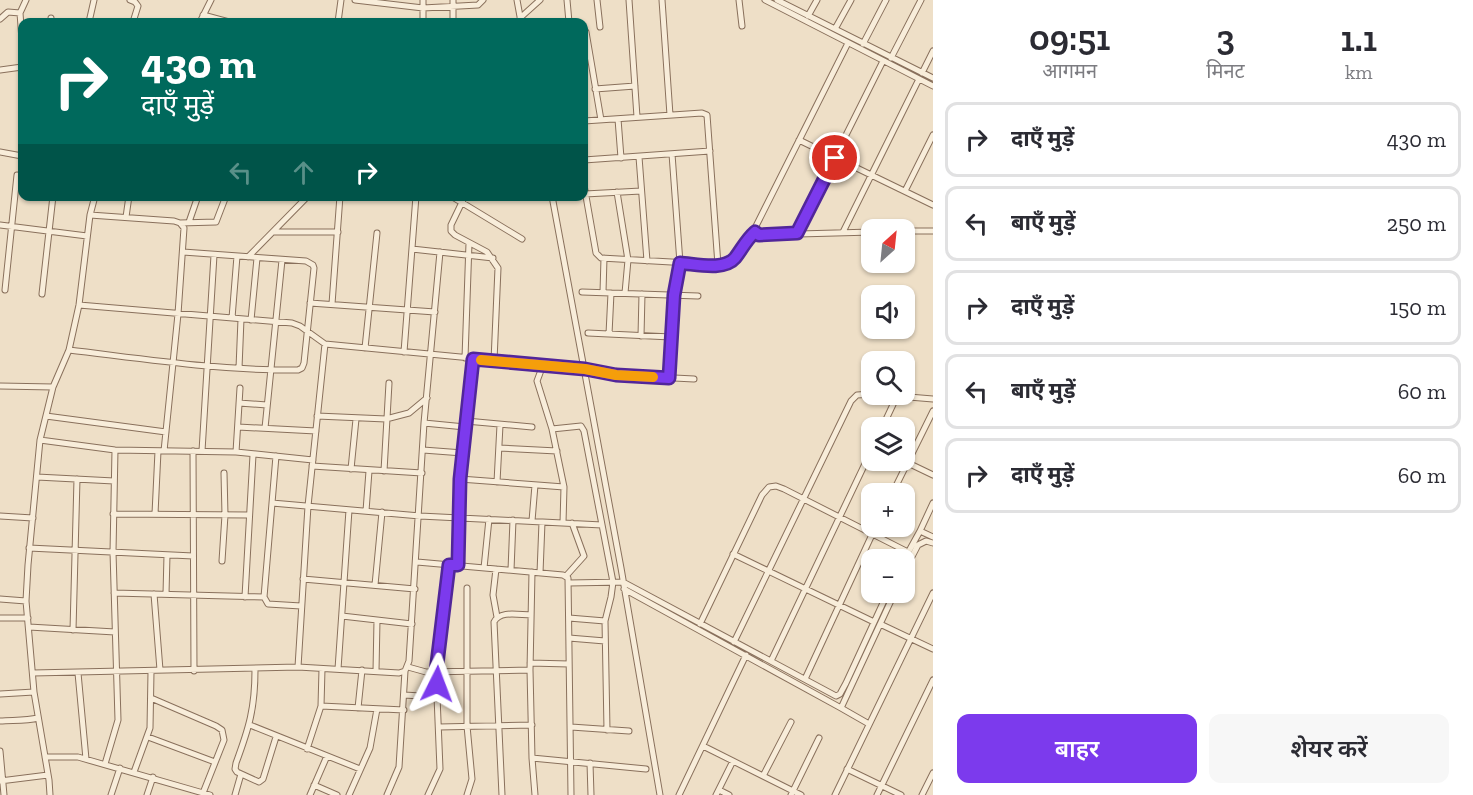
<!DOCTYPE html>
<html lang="hi">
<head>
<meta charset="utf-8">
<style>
	body { margin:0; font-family:"Zilla Slab","Noto Sans Devanagari",serif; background:#f7f7f7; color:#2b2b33; height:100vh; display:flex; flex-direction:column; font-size:22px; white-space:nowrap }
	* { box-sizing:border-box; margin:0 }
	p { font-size:20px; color:#7c7c81 }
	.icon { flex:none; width:33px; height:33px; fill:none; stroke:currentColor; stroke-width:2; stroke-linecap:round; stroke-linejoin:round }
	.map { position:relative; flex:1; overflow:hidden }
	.details { display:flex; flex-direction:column; background:#fff; width:540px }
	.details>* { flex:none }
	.hud { position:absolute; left:18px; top:18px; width:570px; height:183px; border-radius:12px; box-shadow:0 2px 4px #0004; background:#00695c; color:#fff; overflow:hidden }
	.needle { width:39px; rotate:27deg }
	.tools { position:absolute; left:861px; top:219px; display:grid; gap:12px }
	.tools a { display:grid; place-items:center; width:54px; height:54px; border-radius:12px; background:#fff; box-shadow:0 2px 4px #0004; font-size:30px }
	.pin { position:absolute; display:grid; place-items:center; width:51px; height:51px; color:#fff; margin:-26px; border:3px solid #fff; border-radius:50%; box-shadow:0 2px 6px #0007 }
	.me { position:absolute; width:66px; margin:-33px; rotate:3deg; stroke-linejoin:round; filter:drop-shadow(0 0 4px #0008) }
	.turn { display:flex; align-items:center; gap:21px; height:126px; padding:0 24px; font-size:27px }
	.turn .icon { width:78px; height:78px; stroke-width:2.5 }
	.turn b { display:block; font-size:42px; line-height:51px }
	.lanes { display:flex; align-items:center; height:57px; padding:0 24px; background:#0003; justify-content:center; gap:30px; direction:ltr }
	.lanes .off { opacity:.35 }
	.eta { display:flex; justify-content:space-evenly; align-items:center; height:102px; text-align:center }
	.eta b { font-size:36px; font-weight:600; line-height:42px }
	.button { display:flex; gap:12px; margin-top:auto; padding:12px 24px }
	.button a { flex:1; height:69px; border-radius:12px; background:#7c3aed; color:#fff; font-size:24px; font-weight:600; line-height:69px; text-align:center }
	.button a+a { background:#f7f7f7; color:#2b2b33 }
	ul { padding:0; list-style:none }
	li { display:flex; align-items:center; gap:18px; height:75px; margin:0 12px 9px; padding:0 12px; border:3px solid #e1e1e2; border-radius:12px }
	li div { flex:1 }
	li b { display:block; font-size:22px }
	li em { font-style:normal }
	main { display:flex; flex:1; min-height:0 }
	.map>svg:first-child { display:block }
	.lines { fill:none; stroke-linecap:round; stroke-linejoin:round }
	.minor-casing { stroke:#89705c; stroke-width:7 }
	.minor { stroke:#f8edda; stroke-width:5 }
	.route-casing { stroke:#51269a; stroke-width:15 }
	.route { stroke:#7c3aed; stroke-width:10 }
	.slow { stroke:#f59e0b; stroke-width:10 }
</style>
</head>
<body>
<main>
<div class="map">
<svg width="933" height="795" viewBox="0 0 933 795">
	<rect width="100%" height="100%" fill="#eedfc7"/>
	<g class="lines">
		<g class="minor-casing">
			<path id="minor" d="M130,0L135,2L138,6L133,22
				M355,0L423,8L478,5L483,0
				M423,0V22
				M453,0V22
				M517,0L521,22
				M567,0L569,22
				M597,0L600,27
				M629,0L637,117
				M662,0L670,115
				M739,0L742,26
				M765,0L933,86
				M777,0L933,78
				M203,15L229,22
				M808,16L817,0
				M520,18L540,0
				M0,19L8,12L20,13
				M51,22V18
				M89,22L94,0
				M200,22L211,0
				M338,22L341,0
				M835,29L851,0
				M586,32L601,120
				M22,40L20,13L26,0
				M848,43L756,226L755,232L759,235L872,232
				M863,44L886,0
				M891,58L921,0
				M0,70L22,67
				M922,73L933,51
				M595,89L635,86
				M618,119L621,158
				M584,121L702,113L707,115L718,265
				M799,140L933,205
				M0,152L22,156
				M639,157L647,261
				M584,160L710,151
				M584,185L596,253L601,258L724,265L733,260L755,232
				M905,191L933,135
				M617,192L628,260L625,293
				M585,194L641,191
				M451,196L522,239
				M465,196L451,225V231L455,235L487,252L498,268L494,361
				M552,196L621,568L660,795
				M90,215L174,221L180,223L184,228L178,314L164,451
				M126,217L129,196
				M189,222L198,196
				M180,223L216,222L226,196
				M0,225L87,236
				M904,231H933
				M273,232H338
				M843,232L919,79
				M797,233L883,61
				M412,249L493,258
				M248,257L308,196
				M5,290L17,175
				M582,292L698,296
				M603,292L604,258
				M42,294L53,196
				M310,303L435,312
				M332,304L340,196
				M79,305L292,323L300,326L325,344L585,369L616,375L694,379
				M232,318L237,256
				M251,320L257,258
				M588,333L671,337
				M609,334L611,293
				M641,336L642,294
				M365,348L377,233
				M69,350C145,359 222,371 298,370L302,368L304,363L314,268L313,265L306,261L183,252
				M404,352L416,196
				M465,358L469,243
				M543,365L537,381L552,429L564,487L563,523
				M239,368L241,319
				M669,378L674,295L680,263L672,154
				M0,386L53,387
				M873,394L933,399
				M239,403L267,405
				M46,416L166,432
				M317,416L386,419L409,413L427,398
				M466,421L532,427
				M424,423L465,427
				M238,427L316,431
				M265,428L282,260
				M882,428L897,396
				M552,429L581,426L584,431L613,582L611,597L605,621L607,730
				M40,440L115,450L236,452L313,460
				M499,448L557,451
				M423,450L463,453
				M193,451L194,671
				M202,451L214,255
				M236,452L240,388
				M276,456L264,597L268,604L301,606
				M908,463L933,475
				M312,466L422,473
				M351,469L356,419
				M384,471L389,383
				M37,477L114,481
				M460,479L564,487
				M497,482L500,425
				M892,494L933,411
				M272,503L420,516L602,525
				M366,511L369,471
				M113,514L249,515
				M155,514L158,451
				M0,516L33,518
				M532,521L535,485
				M920,531L933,503
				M29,548L193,556
				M733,554L874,622
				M904,560L920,531L933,537
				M222,561L225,515L224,473
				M417,562L563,575L568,578L571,795
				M457,565L460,479L473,359
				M484,568L489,519
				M496,569L493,595L497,617
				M511,570L513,520
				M532,572L530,670L532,758L535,795
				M904,572L918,545L926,541L933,543
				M540,573L542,522
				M566,576L584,556L572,523
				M303,579L415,589
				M569,583L623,582L836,696L840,694L846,683L888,592
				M375,585L382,512
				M467,588V726L472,779L467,795
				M624,589L841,708L895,592
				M114,593L264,597
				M154,594L160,670
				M166,594L167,555
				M245,597L253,455
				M0,599L26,601
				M342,616L412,624
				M0,618H28
				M569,618L605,621
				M700,624L762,495L769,487L776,486L784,489L908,552
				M880,624L933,649
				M29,627L115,632
				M73,630L77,479
				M569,638L605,641
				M734,642L851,401L857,395L872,394
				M771,661L872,449
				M530,663L569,664
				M298,667L308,506L325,344
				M408,667L426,672L530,670
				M338,669L349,510
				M255,670C255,708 249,728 236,763L235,769L237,772L259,782L263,779L276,737
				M376,671L377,620
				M33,673L298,667L399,673L405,671L409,661L424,423L440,252
				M78,673L86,759
				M805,679L876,526
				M0,694L34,692
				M404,695L437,697
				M151,698L216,726L222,730L224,740L203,793
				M321,706L404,710
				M358,708L362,670
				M841,708L869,724
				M0,721C13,720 26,721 38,718
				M250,725L360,769
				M439,727L532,725
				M571,727L629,731
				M148,737L215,762
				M703,746L801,795
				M307,749L321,706L322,669
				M0,751L4,795
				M45,757H78L210,795
				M532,758L646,769
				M590,763L591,795
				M105,764L118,720L113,552L115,450
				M847,769L901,795
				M134,772L150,728L151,672
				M763,776L791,722
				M0,781L48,775
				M314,785L337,795
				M719,790L729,795
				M50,795L49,780L34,692L26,601L28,565L40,440L53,387L69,350L79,305L90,215L95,196
				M111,795L120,768
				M147,795L153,777
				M235,795L241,774
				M310,795L327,756
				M349,795L370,748L377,709
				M387,795L399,767L405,671
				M428,795L440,769L436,672L449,565
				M502,795L494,622C500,610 519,615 531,615
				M679,795L746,655
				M716,795L733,761
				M791,795L819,738
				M835,795L933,593
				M877,795L933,680
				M922,795L933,773"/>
		</g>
		<use href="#minor" class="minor"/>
	</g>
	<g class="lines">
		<g class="route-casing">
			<path id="route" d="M437,684L436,672L449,565H458L460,479L473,359L585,369L616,375L669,378L674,295L680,263C696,264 724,271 735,258C742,249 746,240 755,232L759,235L797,233L835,158"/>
		</g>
		<use href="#route" class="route"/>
		<path class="slow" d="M481,360L585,369L616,375L653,377"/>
	</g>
</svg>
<div class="tools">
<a><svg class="needle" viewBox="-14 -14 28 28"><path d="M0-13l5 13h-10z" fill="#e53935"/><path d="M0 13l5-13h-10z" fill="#7c7c81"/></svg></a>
<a><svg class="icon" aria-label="sound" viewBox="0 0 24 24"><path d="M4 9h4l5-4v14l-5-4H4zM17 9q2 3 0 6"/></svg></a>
<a><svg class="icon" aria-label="search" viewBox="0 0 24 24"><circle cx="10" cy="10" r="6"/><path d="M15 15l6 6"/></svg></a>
<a><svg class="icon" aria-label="layers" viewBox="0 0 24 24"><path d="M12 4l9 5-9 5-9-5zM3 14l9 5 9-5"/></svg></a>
<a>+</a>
<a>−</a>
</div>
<div class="pin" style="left:835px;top:158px;background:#d93025"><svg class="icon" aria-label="arrive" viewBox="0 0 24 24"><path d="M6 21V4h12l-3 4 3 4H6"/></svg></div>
<svg class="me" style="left:437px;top:684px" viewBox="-20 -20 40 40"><path d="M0-17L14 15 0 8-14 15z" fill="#7c3aed" stroke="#fff" stroke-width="4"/></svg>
<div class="hud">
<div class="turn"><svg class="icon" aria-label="right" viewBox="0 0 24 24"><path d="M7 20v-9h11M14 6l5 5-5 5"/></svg><div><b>430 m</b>दाएँ मुड़ें</div></div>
<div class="lanes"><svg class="icon off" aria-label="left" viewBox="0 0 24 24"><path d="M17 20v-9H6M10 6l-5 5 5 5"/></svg><svg class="icon off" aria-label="ahead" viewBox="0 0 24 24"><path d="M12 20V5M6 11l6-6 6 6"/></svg><svg class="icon" aria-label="right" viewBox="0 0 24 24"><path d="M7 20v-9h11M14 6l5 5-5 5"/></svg></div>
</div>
</div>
<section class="details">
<div class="eta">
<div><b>09:51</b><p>आगमन</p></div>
<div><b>3</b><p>मिनट</p></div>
<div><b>1.1</b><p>km</p></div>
</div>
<ul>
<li><svg class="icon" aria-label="right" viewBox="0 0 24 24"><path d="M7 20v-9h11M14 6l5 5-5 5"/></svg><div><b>दाएँ मुड़ें</b></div><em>430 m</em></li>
<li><svg class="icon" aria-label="left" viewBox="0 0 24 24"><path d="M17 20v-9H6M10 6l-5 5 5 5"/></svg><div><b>बाएँ मुड़ें</b></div><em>250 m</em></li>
<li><svg class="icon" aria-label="right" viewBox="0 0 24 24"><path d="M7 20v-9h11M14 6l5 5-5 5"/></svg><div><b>दाएँ मुड़ें</b></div><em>150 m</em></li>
<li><svg class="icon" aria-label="left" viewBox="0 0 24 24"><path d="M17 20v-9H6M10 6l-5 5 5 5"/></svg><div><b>बाएँ मुड़ें</b></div><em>60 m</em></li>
<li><svg class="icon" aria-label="right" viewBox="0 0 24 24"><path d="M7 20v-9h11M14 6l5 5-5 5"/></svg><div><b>दाएँ मुड़ें</b></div><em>60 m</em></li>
</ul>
<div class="button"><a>बाहर</a><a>शेयर करें</a></div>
</section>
</main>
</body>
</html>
